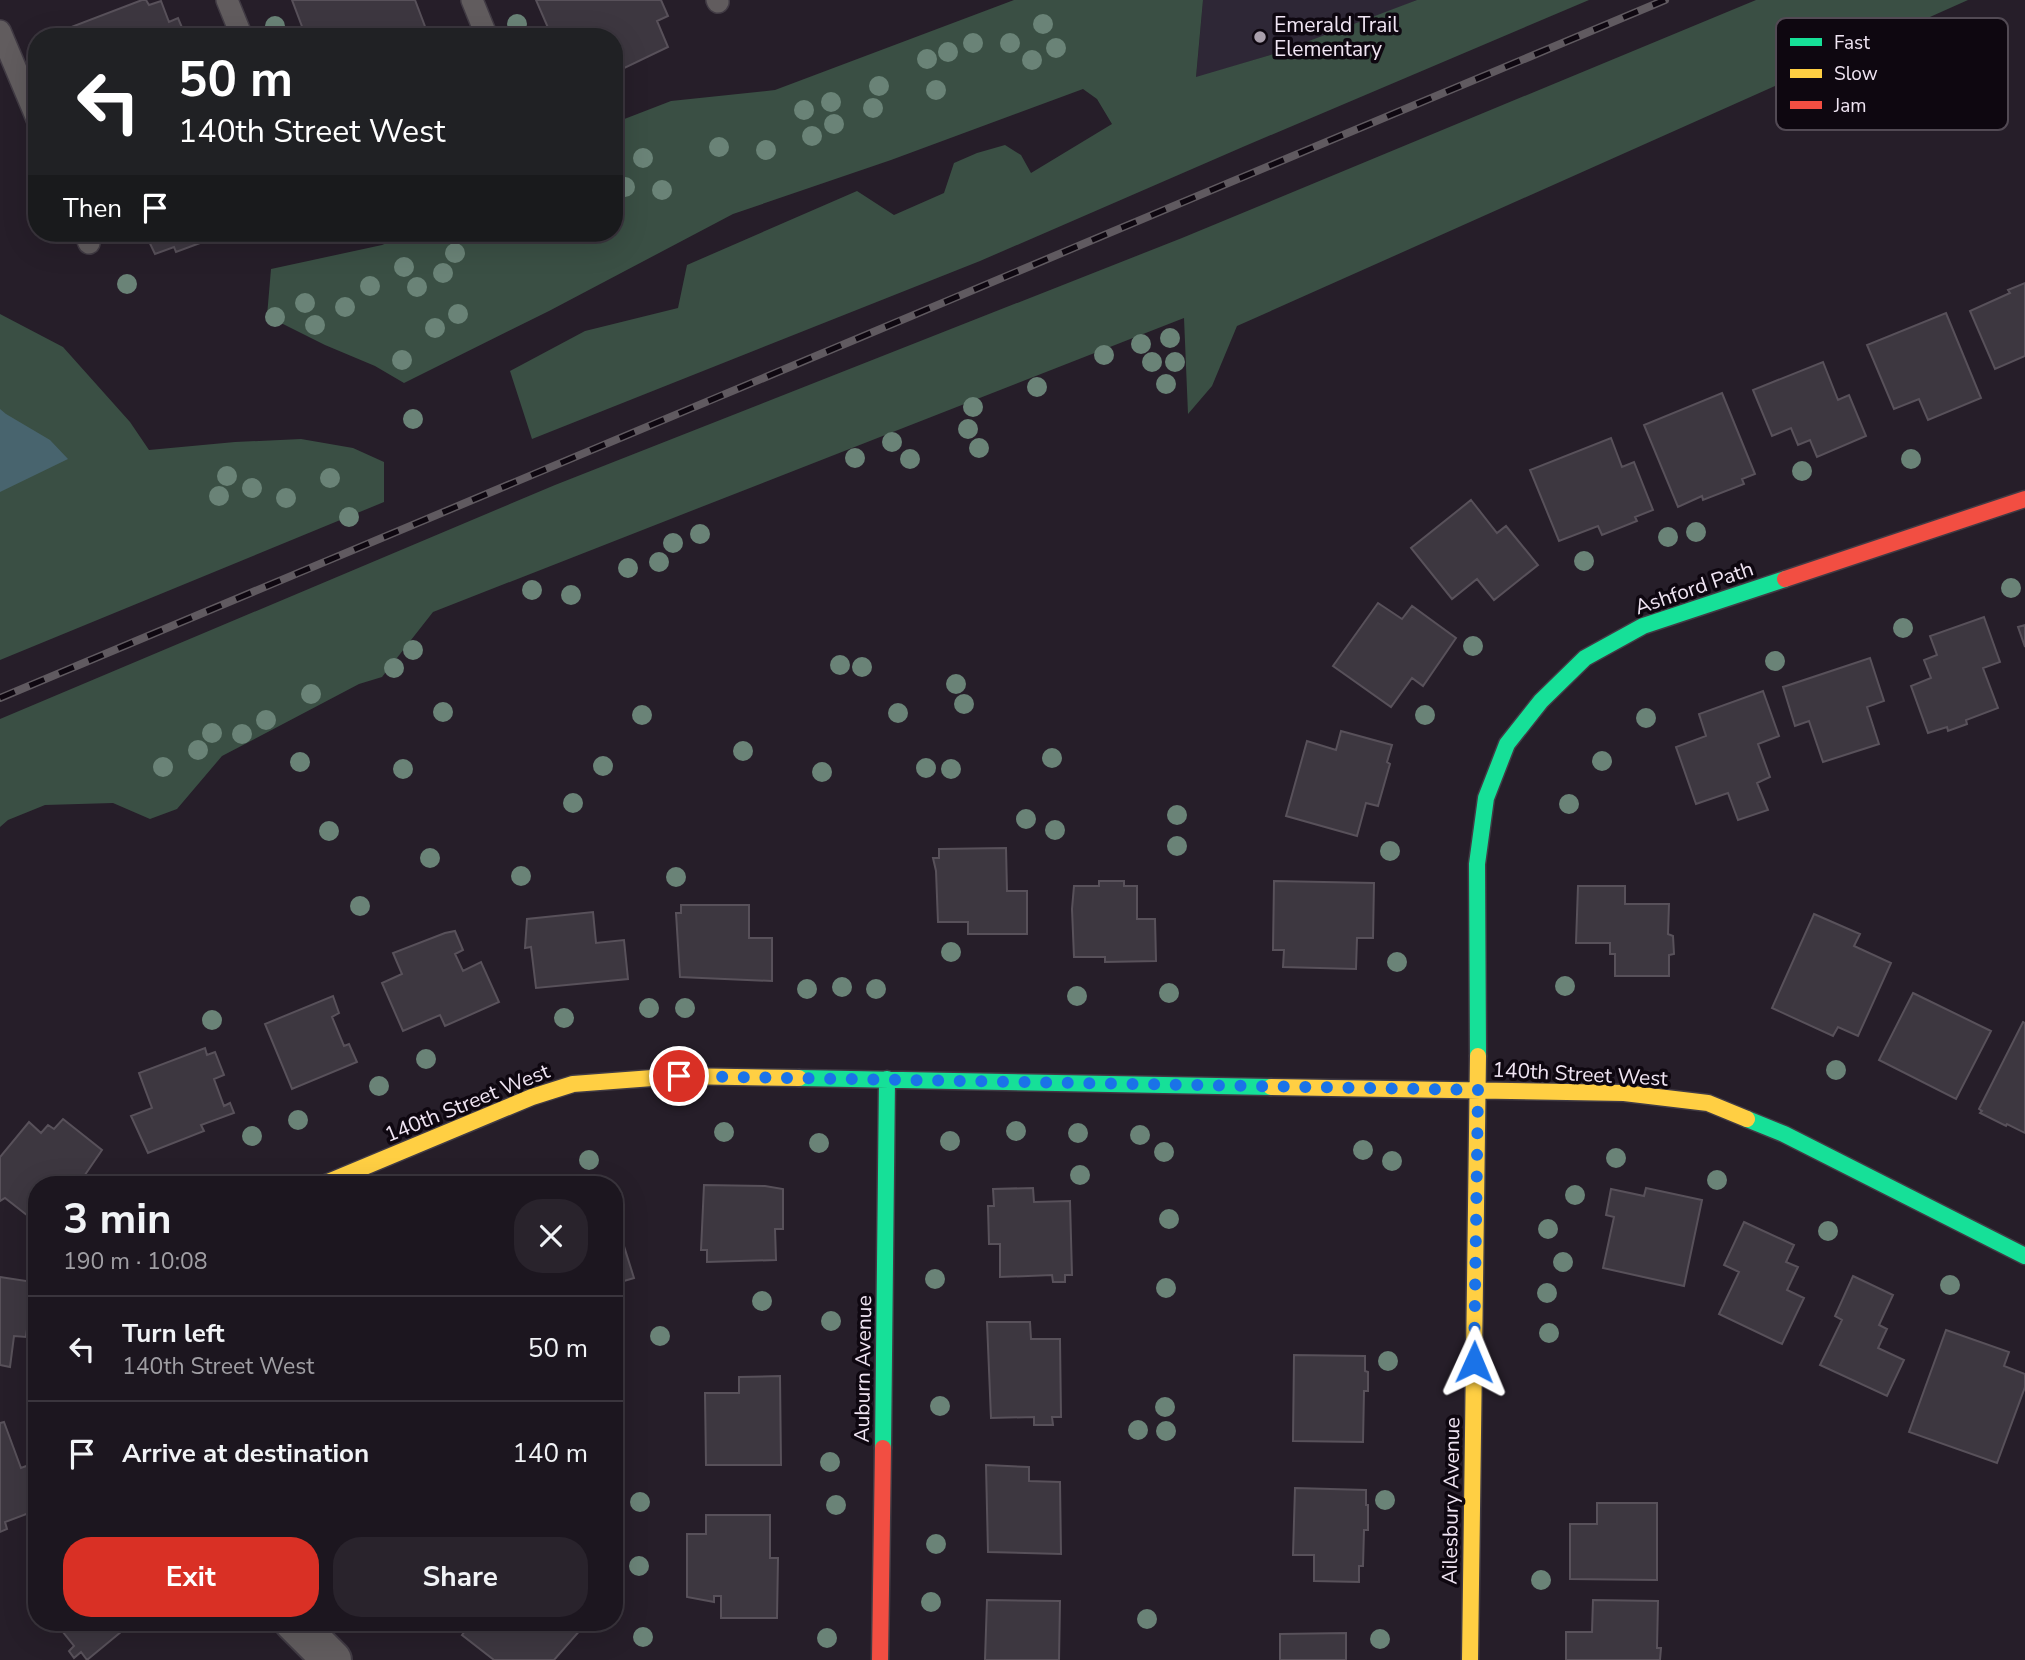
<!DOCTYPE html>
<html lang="en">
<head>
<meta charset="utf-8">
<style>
	body { margin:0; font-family:"Nunito Sans",sans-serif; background:#29232c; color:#f1f3f6; height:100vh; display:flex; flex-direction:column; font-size:26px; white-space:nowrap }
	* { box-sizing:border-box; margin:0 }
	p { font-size:23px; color:#a09fa4 }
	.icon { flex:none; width:38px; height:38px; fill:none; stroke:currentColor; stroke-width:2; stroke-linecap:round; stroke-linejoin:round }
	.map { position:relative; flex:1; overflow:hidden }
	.sheet { position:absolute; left:28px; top:1176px; width:595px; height:455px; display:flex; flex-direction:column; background:#1c161f; border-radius:28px; box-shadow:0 7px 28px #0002,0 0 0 2px #3a353d }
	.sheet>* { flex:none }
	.top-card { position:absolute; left:28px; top:28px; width:595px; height:214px; border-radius:28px; box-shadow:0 7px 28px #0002,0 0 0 2px #3a353d; background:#202124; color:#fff; overflow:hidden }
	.pin { position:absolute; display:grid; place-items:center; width:60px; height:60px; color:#fff; margin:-30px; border:4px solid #fff; border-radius:50%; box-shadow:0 2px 7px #0007 }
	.me { position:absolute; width:77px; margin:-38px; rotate:1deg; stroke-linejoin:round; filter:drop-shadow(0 0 5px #0008) }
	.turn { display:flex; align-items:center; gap:24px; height:147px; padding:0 35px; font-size:32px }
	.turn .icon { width:91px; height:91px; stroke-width:2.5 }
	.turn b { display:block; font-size:49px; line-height:60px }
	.then { display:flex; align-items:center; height:66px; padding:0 35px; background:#0003; gap:14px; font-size:26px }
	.round { display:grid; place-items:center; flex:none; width:74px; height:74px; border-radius:28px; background:#29232c }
	.summary { display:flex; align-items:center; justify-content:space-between; height:119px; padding:0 35px }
	h1 { font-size:42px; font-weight:700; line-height:52px }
	.cta { display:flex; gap:14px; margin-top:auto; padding:14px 35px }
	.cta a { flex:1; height:80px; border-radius:28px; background:#d93025; color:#fff; font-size:28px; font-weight:700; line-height:80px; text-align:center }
	.cta a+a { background:#29232c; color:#f1f3f6 }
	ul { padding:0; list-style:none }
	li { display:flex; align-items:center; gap:21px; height:105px; padding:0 35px; border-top:2px solid #3a353d }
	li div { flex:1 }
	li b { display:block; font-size:26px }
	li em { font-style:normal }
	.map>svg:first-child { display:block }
	.education { fill:#2e2736 }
	.forest { fill:#3a4f44 }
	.water { fill:#48646e }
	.building { fill:#3d3740; stroke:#58515a; stroke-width:2 }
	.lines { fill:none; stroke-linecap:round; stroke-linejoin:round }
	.lane-casing { stroke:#413b44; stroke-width:24 }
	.street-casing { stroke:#413b44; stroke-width:42 }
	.fast-casing { stroke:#413b44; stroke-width:19 }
	.slow-casing { stroke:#413b44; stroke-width:19 }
	.jam-casing { stroke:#413b44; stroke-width:19 }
	.lane { stroke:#615c5e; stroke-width:21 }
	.street { stroke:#615c5e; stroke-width:38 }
	.fast { stroke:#16e098; stroke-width:16 }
	.slow { stroke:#ffcf43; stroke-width:16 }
	.jam { stroke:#f24e42; stroke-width:16 }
	.rail-casing { stroke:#605a60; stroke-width:8 }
	.rail { stroke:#0e0710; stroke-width:5; stroke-dasharray:16; stroke-linecap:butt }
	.tree { fill:#6a8377 }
	.route { stroke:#1a73e8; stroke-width:12; stroke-dasharray:0 21.6 }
	.poi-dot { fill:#a99fac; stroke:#0e0710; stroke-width:2.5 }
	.labels { text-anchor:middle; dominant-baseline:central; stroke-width:7; stroke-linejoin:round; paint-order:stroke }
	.poi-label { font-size:21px; fill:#f0e5f3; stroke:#0e0710; text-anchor:start }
	.street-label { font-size:21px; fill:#f0e5f3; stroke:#0e0710 }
	.key { fill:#0e0710; stroke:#524a54; stroke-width:2 }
	.key-label { font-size:19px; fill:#f0e5f3 }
</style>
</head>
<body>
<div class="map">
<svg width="2025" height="1660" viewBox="0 0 2025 1660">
	<rect width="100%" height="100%" fill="#261e29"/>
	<path class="education" d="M1203,0H1417L1363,23L1280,52L1196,78Z"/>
	<path class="forest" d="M1014,0H1203L1196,77L1280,52L1417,0H1589L1245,146L980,261L532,439L510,371L585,331L678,308L687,265L857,191L894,215L944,193L954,163L977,153L1005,145L1021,155L1031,173L1112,124L1097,99L1083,89L891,160L733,214L549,311L404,383L375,366L325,345L267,316L271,269L382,245L410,233H614V123L671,101L775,90Z
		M1756,0H1968L1237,326L1212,386L1188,414L1184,318L433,612L382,677L359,684L222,756L177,809L150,819L113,803L45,805L8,820L0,827V719L555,485L1182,238Z
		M0,314L63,347L130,422L149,450L235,442L301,439L353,448L384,462V502L0,660Z"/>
	<path class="water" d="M0,409L6,414L50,440L68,459L0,492Z"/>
	<path class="building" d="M142,0H146L149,5L161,1L169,22L178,18L186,37H69L66,29Z
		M292,0H415L429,37H306Z
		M536,0H661L668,16L657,21L668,47L614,73V37H552Z
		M145,233H227L176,252L174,247L155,254Z
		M2025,283V356L1995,369L1970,311L2010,293L2008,290Z
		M1946,313L1981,398L1928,420L1919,399L1894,409L1867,345Z
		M1823,362L1838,400L1849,395L1866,436L1817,457L1810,440L1798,445L1791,428L1772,436L1753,390Z
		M1722,393L1755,474L1742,479L1744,484L1703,500L1702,496L1678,507L1644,425Z
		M1611,438L1622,467L1634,462L1653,510L1635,517L1637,521L1602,535L1598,526L1559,541L1530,470Z
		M1471,500L1497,533L1506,526L1538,565L1494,600L1477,579L1452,599L1411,548Z
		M1378,603L1402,619L1412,606L1456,638L1423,686L1412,678L1391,707L1333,666Z
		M1984,617L2000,662L1983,668L1998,708L1966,720L1967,724L1948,731L1947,727L1928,733L1911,686L1931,678L1924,660L1937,655L1930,636Z
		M2025,625V647L2018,627Z
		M1870,658L1884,701L1867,707L1879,744L1823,762L1809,721L1795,726L1783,687Z
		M1763,691L1779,736L1758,744L1770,777L1757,783L1768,810L1738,820L1728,793L1696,804L1676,747L1706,736L1699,714Z
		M1341,731L1392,745L1387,762L1390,764L1378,806L1366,803L1357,836L1286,816L1307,741L1336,750Z
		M1006,848L1007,891H1027V934H968V922H938L936,871L933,858H939V849Z
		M1099,881H1124V886H1137V919H1155L1156,961L1105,962V957H1074L1072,909L1074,886H1099Z
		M1274,881L1374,883L1373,938H1357L1356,969L1283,967L1284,950H1273Z
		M1578,886H1625V904H1669L1668,934L1673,936L1674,954L1669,955V976H1615V954H1610V943H1576Z
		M681,905H749V938H772V981L680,977L676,913H681Z
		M593,912L596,943L624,940L628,979L536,988L531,947L525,948L527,919Z
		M1814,914L1860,934L1854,946L1891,963L1858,1036L1838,1027L1833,1036L1772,1008Z
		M455,931L463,950L455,954L463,971L481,962L499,1002L445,1026L440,1015L403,1031L382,983L402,974L393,953L445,933Z
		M1913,993L1991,1031L1956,1099L1879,1060Z
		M333,996L339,1013L332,1017L344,1046L349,1044L357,1062L292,1089L265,1024Z
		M2023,1022L2025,1023V1133L2007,1124L2006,1126L1980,1113L1982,1111L1979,1109Z
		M205,1048L207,1055L215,1052L224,1075L214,1079L224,1106L230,1103L234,1113L201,1125L204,1131L148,1153L131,1116L152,1108L139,1073Z
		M63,1119L102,1150L78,1185H37V1223L5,1198L0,1201V1157L29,1122L41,1133L48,1125L54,1129Z
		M704,1185L765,1186L783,1189V1229H775L776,1260L707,1262V1250H701Z
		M1033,1188L1034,1202L1070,1201L1072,1275H1065V1282H1053L1052,1275L1000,1277V1244H989L988,1206H994L993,1189Z
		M1646,1188L1702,1200L1684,1286L1603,1268L1614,1217L1606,1215L1611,1189L1644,1196Z
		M1744,1222L1794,1245L1786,1262L1798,1267L1787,1290L1804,1298L1782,1344L1719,1314L1739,1272L1724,1265Z
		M614,1224H617L634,1278L614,1284Z
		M1853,1276L1893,1295L1879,1325L1887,1329L1878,1348L1904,1360L1887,1396L1820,1365L1842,1320L1835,1316Z
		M0,1277L33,1282L26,1337L14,1336L10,1367L0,1365Z
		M987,1322H1030L1031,1339H1060L1061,1417H1052L1053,1425H1034V1417L991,1418Z
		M1946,1330L2009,1352L2004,1366L2025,1374V1387L1997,1463L1909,1432Z
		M1294,1355L1365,1356V1371L1368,1372V1391H1364L1363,1442L1293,1441Z
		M780,1376L781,1465H706L705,1393H739V1377Z
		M4,1422L21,1468L37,1462V1510L5,1522L7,1529L0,1532V1423Z
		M986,1465L1029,1467V1481L1060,1482L1061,1554L988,1552Z
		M1295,1488L1366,1490V1505H1368V1530H1364L1363,1566H1359V1582L1314,1581V1555H1293Z
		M1597,1503H1657V1580L1570,1579V1524H1597Z
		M706,1515H770V1558H778L777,1618H721V1596H714V1602L687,1597V1534H706Z
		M987,1600L1060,1601L1059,1660H985Z
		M1593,1600L1658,1601L1657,1648H1661L1660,1660H1566V1632H1592Z
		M55,1622H133L87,1660L81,1652L74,1658L69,1651L74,1646Z
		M472,1622H580L583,1627L554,1660H494L462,1635Z
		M1346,1633V1660H1280V1634Z"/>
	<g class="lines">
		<g class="lane-casing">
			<path id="lane" d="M227,0L242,37
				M472,0L487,37
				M717,0L718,2
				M0,31L37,119
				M85,233L89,243"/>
		</g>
		<g class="street-casing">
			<path id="street" d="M294,1622L332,1660"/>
		</g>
		<g class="fast-casing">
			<path id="fast" d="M1478,1056L1477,864L1486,798L1507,744L1541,701L1585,658L1643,626L1785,579
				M799,1078L1271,1087
				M1747,1119L1784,1134L2025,1256
				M883,1448L887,1079"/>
		</g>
		<g class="slow-casing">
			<path id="slow" d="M1271,1087L1624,1093L1708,1103L1747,1119
				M321,1185L532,1097L573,1084L679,1076L799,1078
				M1470,1660L1478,1056"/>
		</g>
		<g class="jam-casing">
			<path id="jam" d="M1785,579L2025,499
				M880,1660L883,1448"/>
		</g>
		<use href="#lane" class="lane"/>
		<use href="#street" class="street"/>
		<use href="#fast" class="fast"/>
		<use href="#slow" class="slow"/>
		<use href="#jam" class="jam"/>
		<g class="rail-casing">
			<path id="rail" d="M0,698L1665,0"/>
		</g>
		<use href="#rail" class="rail"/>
	</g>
	<g class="tree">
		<circle cx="517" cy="24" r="10"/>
		<circle cx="1043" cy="24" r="10"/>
		<circle cx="275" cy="26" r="10"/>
		<circle cx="973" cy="43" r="10"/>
		<circle cx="1010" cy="43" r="10"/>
		<circle cx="1056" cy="48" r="10"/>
		<circle cx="948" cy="52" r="10"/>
		<circle cx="927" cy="59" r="10"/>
		<circle cx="1032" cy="60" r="10"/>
		<circle cx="879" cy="86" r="10"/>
		<circle cx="936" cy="90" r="10"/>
		<circle cx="831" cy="102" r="10"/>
		<circle cx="873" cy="108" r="10"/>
		<circle cx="804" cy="110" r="10"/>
		<circle cx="834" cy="124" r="10"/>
		<circle cx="812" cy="136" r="10"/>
		<circle cx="719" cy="147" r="10"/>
		<circle cx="766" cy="150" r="10"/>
		<circle cx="643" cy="158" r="10"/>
		<circle cx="625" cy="187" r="10"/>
		<circle cx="662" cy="190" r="10"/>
		<circle cx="455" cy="253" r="10"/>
		<circle cx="404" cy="267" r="10"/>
		<circle cx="443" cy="273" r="10"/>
		<circle cx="127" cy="284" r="10"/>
		<circle cx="370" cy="286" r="10"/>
		<circle cx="417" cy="287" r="10"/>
		<circle cx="305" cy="303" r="10"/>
		<circle cx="345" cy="307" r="10"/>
		<circle cx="458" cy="314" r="10"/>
		<circle cx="275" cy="317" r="10"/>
		<circle cx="315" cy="325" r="10"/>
		<circle cx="435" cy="328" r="10"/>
		<circle cx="1170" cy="338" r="10"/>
		<circle cx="1141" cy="344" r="10"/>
		<circle cx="1104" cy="355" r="10"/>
		<circle cx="402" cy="360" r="10"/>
		<circle cx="1152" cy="362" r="10"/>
		<circle cx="1175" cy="362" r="10"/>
		<circle cx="1166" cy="384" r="10"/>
		<circle cx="1037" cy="387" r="10"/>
		<circle cx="973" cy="407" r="10"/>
		<circle cx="413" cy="419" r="10"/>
		<circle cx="968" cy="429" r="10"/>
		<circle cx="892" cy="442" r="10"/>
		<circle cx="979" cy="448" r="10"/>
		<circle cx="855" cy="458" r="10"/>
		<circle cx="910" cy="459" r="10"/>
		<circle cx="1911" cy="459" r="10"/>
		<circle cx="1802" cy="471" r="10"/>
		<circle cx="227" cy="476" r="10"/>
		<circle cx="330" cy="478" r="10"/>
		<circle cx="252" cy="488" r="10"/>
		<circle cx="219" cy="496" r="10"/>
		<circle cx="286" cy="498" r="10"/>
		<circle cx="349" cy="517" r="10"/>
		<circle cx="1696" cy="532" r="10"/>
		<circle cx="700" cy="534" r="10"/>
		<circle cx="1668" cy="537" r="10"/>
		<circle cx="673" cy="543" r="10"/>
		<circle cx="1584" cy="561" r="10"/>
		<circle cx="659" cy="562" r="10"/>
		<circle cx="628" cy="568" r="10"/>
		<circle cx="2011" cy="588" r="10"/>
		<circle cx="532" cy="590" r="10"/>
		<circle cx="571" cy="595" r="10"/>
		<circle cx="1903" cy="628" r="10"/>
		<circle cx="1473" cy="646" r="10"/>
		<circle cx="413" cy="650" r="10"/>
		<circle cx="1775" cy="661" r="10"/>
		<circle cx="840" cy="665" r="10"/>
		<circle cx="862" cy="667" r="10"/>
		<circle cx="394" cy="668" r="10"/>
		<circle cx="956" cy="684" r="10"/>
		<circle cx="311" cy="694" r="10"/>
		<circle cx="964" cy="704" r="10"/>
		<circle cx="443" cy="712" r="10"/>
		<circle cx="898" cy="713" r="10"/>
		<circle cx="642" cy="715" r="10"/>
		<circle cx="1425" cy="715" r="10"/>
		<circle cx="1646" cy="718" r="10"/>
		<circle cx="266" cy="720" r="10"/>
		<circle cx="212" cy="733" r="10"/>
		<circle cx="242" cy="734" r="10"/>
		<circle cx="198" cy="750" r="10"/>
		<circle cx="743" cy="751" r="10"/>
		<circle cx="1052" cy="758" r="10"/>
		<circle cx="1602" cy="761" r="10"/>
		<circle cx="300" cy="762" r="10"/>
		<circle cx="603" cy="766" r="10"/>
		<circle cx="163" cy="767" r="10"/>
		<circle cx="926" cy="768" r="10"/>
		<circle cx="403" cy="769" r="10"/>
		<circle cx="951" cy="769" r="10"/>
		<circle cx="822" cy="772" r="10"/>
		<circle cx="573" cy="803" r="10"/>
		<circle cx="1569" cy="804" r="10"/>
		<circle cx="1177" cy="815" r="10"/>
		<circle cx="1026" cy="819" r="10"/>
		<circle cx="1055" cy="830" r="10"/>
		<circle cx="329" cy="831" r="10"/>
		<circle cx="1177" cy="846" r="10"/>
		<circle cx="1390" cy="851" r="10"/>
		<circle cx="430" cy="858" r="10"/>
		<circle cx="521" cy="876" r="10"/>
		<circle cx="676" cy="877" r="10"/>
		<circle cx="360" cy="906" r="10"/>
		<circle cx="951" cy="952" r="10"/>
		<circle cx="1397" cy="962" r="10"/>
		<circle cx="1565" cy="986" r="10"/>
		<circle cx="842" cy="987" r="10"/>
		<circle cx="807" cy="989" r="10"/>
		<circle cx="876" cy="989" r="10"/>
		<circle cx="1169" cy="993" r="10"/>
		<circle cx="1077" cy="996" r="10"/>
		<circle cx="649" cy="1008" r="10"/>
		<circle cx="685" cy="1008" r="10"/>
		<circle cx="564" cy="1018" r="10"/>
		<circle cx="212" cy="1020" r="10"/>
		<circle cx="426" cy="1059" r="10"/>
		<circle cx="1836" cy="1070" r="10"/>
		<circle cx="379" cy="1086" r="10"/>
		<circle cx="298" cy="1120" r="10"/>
		<circle cx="1016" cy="1131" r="10"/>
		<circle cx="724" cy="1132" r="10"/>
		<circle cx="1078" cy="1133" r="10"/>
		<circle cx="1140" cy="1135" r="10"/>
		<circle cx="252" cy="1136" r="10"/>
		<circle cx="950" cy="1141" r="10"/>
		<circle cx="819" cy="1143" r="10"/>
		<circle cx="1363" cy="1150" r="10"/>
		<circle cx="1164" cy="1152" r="10"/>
		<circle cx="1616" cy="1158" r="10"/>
		<circle cx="589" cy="1160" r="10"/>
		<circle cx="1392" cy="1161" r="10"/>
		<circle cx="1080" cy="1175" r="10"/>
		<circle cx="1717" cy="1180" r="10"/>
		<circle cx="1575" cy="1195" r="10"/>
		<circle cx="1169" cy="1219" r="10"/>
		<circle cx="1548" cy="1229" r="10"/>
		<circle cx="1828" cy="1231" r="10"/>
		<circle cx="1563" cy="1262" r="10"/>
		<circle cx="935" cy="1279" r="10"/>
		<circle cx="1950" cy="1285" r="10"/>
		<circle cx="1166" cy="1288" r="10"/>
		<circle cx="1547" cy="1293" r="10"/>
		<circle cx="762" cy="1301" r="10"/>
		<circle cx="831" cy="1321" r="10"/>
		<circle cx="1549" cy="1333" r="10"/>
		<circle cx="660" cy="1336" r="10"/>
		<circle cx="1388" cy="1361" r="10"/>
		<circle cx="940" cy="1406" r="10"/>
		<circle cx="1165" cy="1407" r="10"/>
		<circle cx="1138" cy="1430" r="10"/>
		<circle cx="1166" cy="1431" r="10"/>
		<circle cx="830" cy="1462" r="10"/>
		<circle cx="1385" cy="1500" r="10"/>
		<circle cx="640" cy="1502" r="10"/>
		<circle cx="836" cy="1505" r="10"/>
		<circle cx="936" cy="1544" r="10"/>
		<circle cx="639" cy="1566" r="10"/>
		<circle cx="1541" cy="1580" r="10"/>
		<circle cx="931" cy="1602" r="10"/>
		<circle cx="1147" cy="1619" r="10"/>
		<circle cx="643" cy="1637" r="10"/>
		<circle cx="827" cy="1638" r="10"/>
		<circle cx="1380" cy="1639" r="10"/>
	</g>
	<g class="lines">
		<path class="route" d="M679,1076L1478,1090L1474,1362"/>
	</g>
	<circle class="poi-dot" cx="1260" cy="37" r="7"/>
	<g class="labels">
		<g class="poi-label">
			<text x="1274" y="25">Emerald Trail<tspan x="1274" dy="24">Elementary</tspan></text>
		</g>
		<g class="street-label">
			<text transform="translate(1694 588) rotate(-19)">Ashford Path</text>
			<text transform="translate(1580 1074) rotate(3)">140th Street West</text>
			<text transform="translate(467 1103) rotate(-22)">140th Street West</text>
			<text transform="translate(863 1369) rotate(-89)">Auburn Avenue</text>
			<text transform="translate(1451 1501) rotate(-89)">Ailesbury Avenue</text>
		</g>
	</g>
	<rect x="1776" y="18" width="232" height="112" rx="10" class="key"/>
	<rect x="1790" y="38" width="32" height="8" fill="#16e098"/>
	<rect x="1790" y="69" width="32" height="9" fill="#ffcf43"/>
	<rect x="1790" y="101" width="32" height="8" fill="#f24e42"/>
	<g class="key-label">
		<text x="1834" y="49">Fast</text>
		<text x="1834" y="80">Slow</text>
		<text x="1834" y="112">Jam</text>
	</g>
</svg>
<div class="pin" style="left:679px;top:1076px;background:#d93025"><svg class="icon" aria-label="arrive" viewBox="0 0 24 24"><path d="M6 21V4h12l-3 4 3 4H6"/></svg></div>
<svg class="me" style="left:1474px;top:1362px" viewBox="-20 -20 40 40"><path d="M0-17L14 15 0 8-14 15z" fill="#1a73e8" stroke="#fff" stroke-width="4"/></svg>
<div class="top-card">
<div class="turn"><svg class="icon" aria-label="left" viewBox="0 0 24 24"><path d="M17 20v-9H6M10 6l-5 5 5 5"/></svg><div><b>50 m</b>140th Street West</div></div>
<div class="then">Then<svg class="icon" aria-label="arrive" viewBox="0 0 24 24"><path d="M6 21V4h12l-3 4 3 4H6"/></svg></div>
</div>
<section class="sheet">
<div class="summary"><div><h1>3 min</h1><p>190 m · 10:08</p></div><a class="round"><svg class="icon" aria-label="close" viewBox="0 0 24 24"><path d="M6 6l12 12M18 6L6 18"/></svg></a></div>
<ul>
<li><svg class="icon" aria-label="left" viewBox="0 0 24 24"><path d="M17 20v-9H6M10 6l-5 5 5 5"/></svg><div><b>Turn left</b><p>140th Street West</p></div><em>50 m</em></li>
<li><svg class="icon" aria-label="arrive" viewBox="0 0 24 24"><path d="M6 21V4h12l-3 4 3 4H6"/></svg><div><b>Arrive at destination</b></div><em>140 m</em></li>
</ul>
<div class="cta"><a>Exit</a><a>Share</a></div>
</section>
</div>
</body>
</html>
